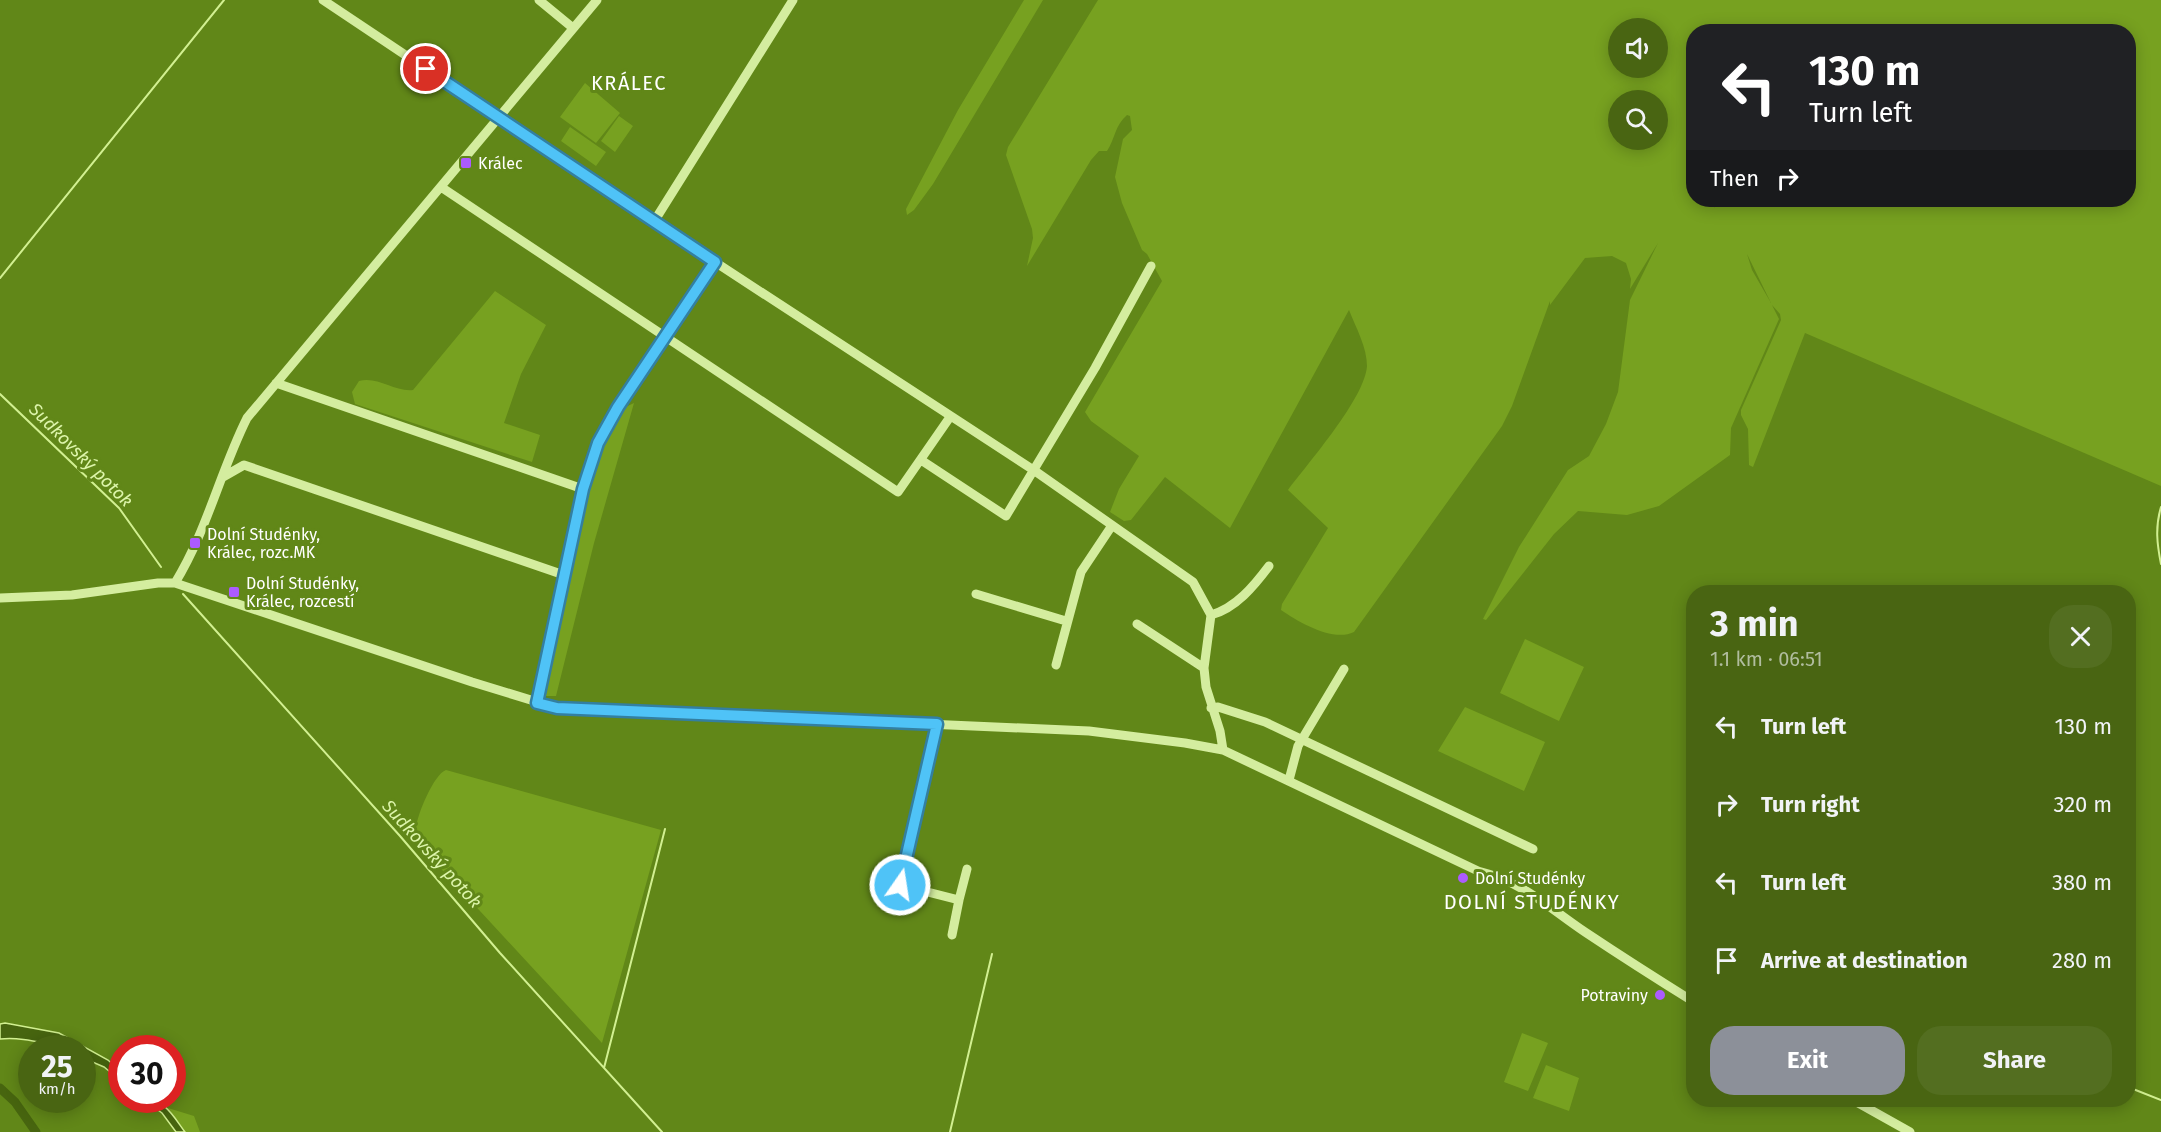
<!DOCTYPE html>
<html lang="en">
<head>
<meta charset="utf-8">
<style>
	body { margin:0; font-family:"Fira Sans",sans-serif; background:#536e20; color:#f1f3f6; height:100vh; display:flex; flex-direction:column; font-size:22px; white-space:nowrap }
	* { box-sizing:border-box; margin:0 }
	p { font-size:20px; color:#b1bd9f }
	.icon { flex:none; width:33px; height:33px; fill:none; stroke:currentColor; stroke-width:2; stroke-linecap:round; stroke-linejoin:round }
	.map { position:relative; flex:1; overflow:hidden }
	.details { position:absolute; left:1686px; top:585px; width:450px; height:522px; display:flex; flex-direction:column; background:#496512; border-radius:24px; box-shadow:0 3px 15px #0003 }
	.details>* { flex:none }
	.guide { position:absolute; left:1686px; top:24px; width:450px; height:183px; border-radius:24px; box-shadow:0 3px 15px #0003; background:#202124; color:#fff; overflow:hidden }
	.controls { position:absolute; left:1608px; top:18px; display:grid; gap:12px }
	.controls a { display:grid; place-items:center; width:60px; height:60px; border-radius:50%; background:#496512; box-shadow:0 3px 15px #0003; font-size:30px }
	.speed { position:absolute; left:18px; top:1035px; display:flex; gap:12px; font-size:30px; font-weight:700; text-align:center }
	.speed>* { display:grid; place-content:center; width:78px; height:78px; border-radius:50%; background:#496512; box-shadow:0 3px 15px #0003; line-height:1 }
	.speed small { font-size:15px; font-weight:400 }
	.speed .limit { border:9px solid #d22; background:#fff; color:#111 }
	.pin { position:absolute; display:grid; place-items:center; width:51px; height:51px; color:#fff; margin:-26px; border:3px solid #fff; border-radius:50%; box-shadow:0 2px 6px #0007 }
	.me { position:absolute; width:66px; margin:-33px; rotate:13deg; stroke-linejoin:round; filter:drop-shadow(0 0 4px #0008) }
	.turn { display:flex; align-items:center; gap:21px; height:126px; padding:0 24px; font-size:27px }
	.turn .icon { width:78px; height:78px; stroke-width:2.5 }
	.turn b { display:block; font-size:42px; line-height:51px }
	.then { display:flex; align-items:center; height:57px; padding:0 24px; background:#0003; gap:12px; font-size:22px }
	.round { display:grid; place-items:center; flex:none; width:63px; height:63px; border-radius:24px; background:#536e20 }
	.summary { display:flex; align-items:center; justify-content:space-between; height:102px; padding:0 24px }
	h1 { font-size:36px; font-weight:700; line-height:45px }
	.button { display:flex; gap:12px; margin-top:auto; padding:12px 24px }
	.button a { flex:1; height:69px; border-radius:24px; background:#8c9099; color:#fff; font-size:24px; font-weight:700; line-height:69px; text-align:center }
	.button a+a { background:#536e20; color:#f1f3f6 }
	ul { padding:0; list-style:none }
	li { display:flex; align-items:center; gap:18px; height:78px; padding:0 24px }
	li div { flex:1 }
	li b { display:block; font-size:22px }
	li em { font-style:normal }
	.map>svg:first-child { display:block }
	.green { fill:#77a120; fill-rule:evenodd }
	.water { fill:#47650f; stroke:#d2f091; stroke-width:1.5 }
	.lines { fill:none; stroke-linecap:round; stroke-linejoin:round }
	.stream { stroke:#d2f091; stroke-width:2 }
	.canal { stroke:#47650f; stroke-width:9 }
	.minor { stroke:#d4ed9f; stroke-width:9 }
	.route-casing { stroke:#337fa1; stroke-width:15 }
	.route { stroke:#4fc3f7; stroke-width:10 }
	.poi-dot { fill:#ac5bff; stroke:#618718; stroke-width:2 }
	.labels { text-anchor:middle; dominant-baseline:central; stroke-width:6; stroke-linejoin:round; paint-order:stroke }
	.poi-label { font-size:16px; fill:#fff; stroke:#618718; text-anchor:start }
	.water-label { font-size:18px; font-style:italic; fill:#ddf5ab; stroke:#618718 }
	.quarter-label { font-size:20px; letter-spacing:1.5px; fill:#fff; stroke:#618718 }
</style>
</head>
<body>
<div class="map">
<svg width="2161" height="1132" viewBox="0 0 2161 1132">
	<rect width="100%" height="100%" fill="#618718"/>
	<path class="green" d="M1024,0H1043L933,184L914,210L907,215L906,209L958,110Z
		M1098,0H2161V486L1805,333L1753,467L1749,465L1748,429L1741,415V410L1781,320L1780,314L1772,305L1779,319L1731,428L1730,455L1659,506L1627,515L1578,511L1554,534L1486,620L1483,619L1519,547L1568,470L1589,456L1606,424L1618,392L1630,300L1658,243L1630,289L1631,279L1626,263L1612,256L1585,258L1550,305V301L1512,406L1502,426L1354,632C1333,642 1300,623 1281,610L1282,604L1328,528L1288,490C1309,462 1365,398 1367,366C1367,347 1356,328 1349,310L1230,528L1165,477L1131,520L1124,521L1110,512L1119,489L1139,456L1091,421L1085,412L1162,281L1147,254L1142,250L1122,203L1115,177L1123,139L1132,130L1130,116L1127,115C1115,125 1115,139 1107,151H1099L1091,160L1027,266L1033,238L1032,229L1006,155L1008,147ZM1618,28H1658V68H1618ZM1694,32H2128V200H1712L1715,208L1711,200H1694ZM1618,100H1658V140H1618ZM1747,254L1771,303L1752,270Z
		M585,83L620,113L596,143L560,117Z
		M619,116L633,126L615,152L601,141Z
		M570,127L606,152L596,166L561,141Z
		M495,291L546,325L521,374L504,423L540,435L532,462L355,404L352,392L359,381C378,376 394,392 413,390Z
		M634,403L594,543L556,696H544C554,636 584,449 622,409C625,407 630,405 634,403Z
		M1525,639L1584,667L1559,721L1500,693Z
		M1465,707L1545,742L1524,791L1438,751Z
		M446,770L661,830L602,1043L420,846C417,841 415,835 416,828C417,815 434,774 446,770Z
		M1522,1033L1548,1043L1528,1091L1504,1082Z
		M1546,1065L1579,1078L1569,1111L1533,1098Z
		M168,1108L194,1116L200,1132H185Z"/>
	<path class="water" d="M5,1023L59,1033L108,1060L121,1072V1081L104,1067L83,1058L82,1048C54,1048 29,1036 0,1039V1024Z
		M144,1100C165,1099 173,1116 185,1132H176L162,1113Z"/>
	<g class="lines">
		<path class="stream" d="M0,278L224,0
			M0,394L119,508L161,567
			M2161,507C2155,527 2157,544 2161,564
			M183,594L400,836L500,953L662,1132
			M604,1068L665,829
			M2128,1087L2161,1100
			M950,1132L992,954"/>
		<path class="canal" d="M0,1088L15,1102L36,1132"/>
		<path class="minor" d="M323,0L715,262L1035,471L1193,582L1211,615L1204,668L1206,687L1220,731L1223,750
			M539,0L573,28
			M441,187L898,492L950,417
			M655,220L793,0
			M276,383L583,489
			M921,460L1006,516L1095,368L1151,266
			M223,477L244,465L564,575
			M175,583C207,531 220,472 247,418L597,0
			M976,594L1066,621
			M0,598L72,595L158,583H175L472,682L557,708L1089,731L1185,743L1223,750L1478,871C1523,882 1548,907 1585,932C1621,956 1657,979 1694,1002
			M1211,615C1236,608 1254,586 1269,566
			M1137,624L1204,668
			M1056,665L1081,572L1111,527
			M536,703L583,489L598,443L618,407L715,262
			M1211,708L1218,707L1265,722L1533,849
			M937,724L900,885L959,900L952,935
			M1289,780L1298,746L1344,669
			M959,900L967,869
			M1853,1100L1910,1132"/>
	</g>
	<g class="lines">
		<g class="route-casing">
			<path id="route" d="M426,69L715,262L618,407L598,443L583,489L537,703L557,708L937,724L900,885"/>
		</g>
		<use href="#route" class="route"/>
	</g>
	<g class="poi-dot">
		<rect x="460" y="157" width="12" height="12" rx="3"/>
		<rect x="189" y="537" width="12" height="12" rx="3"/>
		<rect x="228" y="586" width="12" height="12" rx="3"/>
		<circle cx="1463" cy="878" r="6"/>
		<circle cx="1660" cy="995" r="6"/>
	</g>
	<g class="labels">
		<g class="poi-label">
			<text x="478" y="163">Králec</text>
			<text x="207" y="534">Dolní Studénky,<tspan x="207" dy="18">Králec, rozc.MK</tspan></text>
			<text x="246" y="583">Dolní Studénky,<tspan x="246" dy="18">Králec, rozcestí</tspan></text>
			<text x="1475" y="878">Dolní Studénky</text>
			<text x="1648" y="995" text-anchor="end">Potraviny</text>
		</g>
		<g class="water-label">
			<text transform="translate(81 455) rotate(45)">Sudkovský potok</text>
			<text transform="translate(432 854) rotate(48)">Sudkovský potok</text>
		</g>
		<g class="quarter-label">
			<text x="629" y="83">KRÁLEC</text>
			<text x="1532" y="902">DOLNÍ STUDÉNKY</text>
		</g>
	</g>
</svg>
<div class="controls">
<a><svg class="icon" aria-label="sound" viewBox="0 0 24 24"><path d="M4 9h4l5-4v14l-5-4H4zM17 9q2 3 0 6"/></svg></a>
<a><svg class="icon" aria-label="search" viewBox="0 0 24 24"><circle cx="10" cy="10" r="6"/><path d="M15 15l6 6"/></svg></a>
</div>
<div class="speed"><div>25<small>km/h</small></div><div class="limit">30</div></div>
<div class="pin" style="left:426px;top:69px;background:#d93025"><svg class="icon" aria-label="arrive" viewBox="0 0 24 24"><path d="M6 21V4h12l-3 4 3 4H6"/></svg></div>
<svg class="me" style="left:900px;top:885px" viewBox="-20 -20 40 40"><circle r="17" fill="#4fc3f7" stroke="#fff" stroke-width="3"/><path d="M0-11L8 9 0 5-8 9z" fill="#fff"/></svg>
<div class="guide">
<div class="turn"><svg class="icon" aria-label="left" viewBox="0 0 24 24"><path d="M17 20v-9H6M10 6l-5 5 5 5"/></svg><div><b>130 m</b>Turn left</div></div>
<div class="then">Then<svg class="icon" aria-label="right" viewBox="0 0 24 24"><path d="M7 20v-9h11M14 6l5 5-5 5"/></svg></div>
</div>
<section class="details">
<div class="summary"><div><h1>3 min</h1><p>1.1 km · 06:51</p></div><a class="round"><svg class="icon" aria-label="close" viewBox="0 0 24 24"><path d="M6 6l12 12M18 6L6 18"/></svg></a></div>
<ul>
<li><svg class="icon" aria-label="left" viewBox="0 0 24 24"><path d="M17 20v-9H6M10 6l-5 5 5 5"/></svg><div><b>Turn left</b></div><em>130 m</em></li>
<li><svg class="icon" aria-label="right" viewBox="0 0 24 24"><path d="M7 20v-9h11M14 6l5 5-5 5"/></svg><div><b>Turn right</b></div><em>320 m</em></li>
<li><svg class="icon" aria-label="left" viewBox="0 0 24 24"><path d="M17 20v-9H6M10 6l-5 5 5 5"/></svg><div><b>Turn left</b></div><em>380 m</em></li>
<li><svg class="icon" aria-label="arrive" viewBox="0 0 24 24"><path d="M6 21V4h12l-3 4 3 4H6"/></svg><div><b>Arrive at destination</b></div><em>280 m</em></li>
</ul>
<div class="button"><a>Exit</a><a>Share</a></div>
</section>
</div>
</body>
</html>
